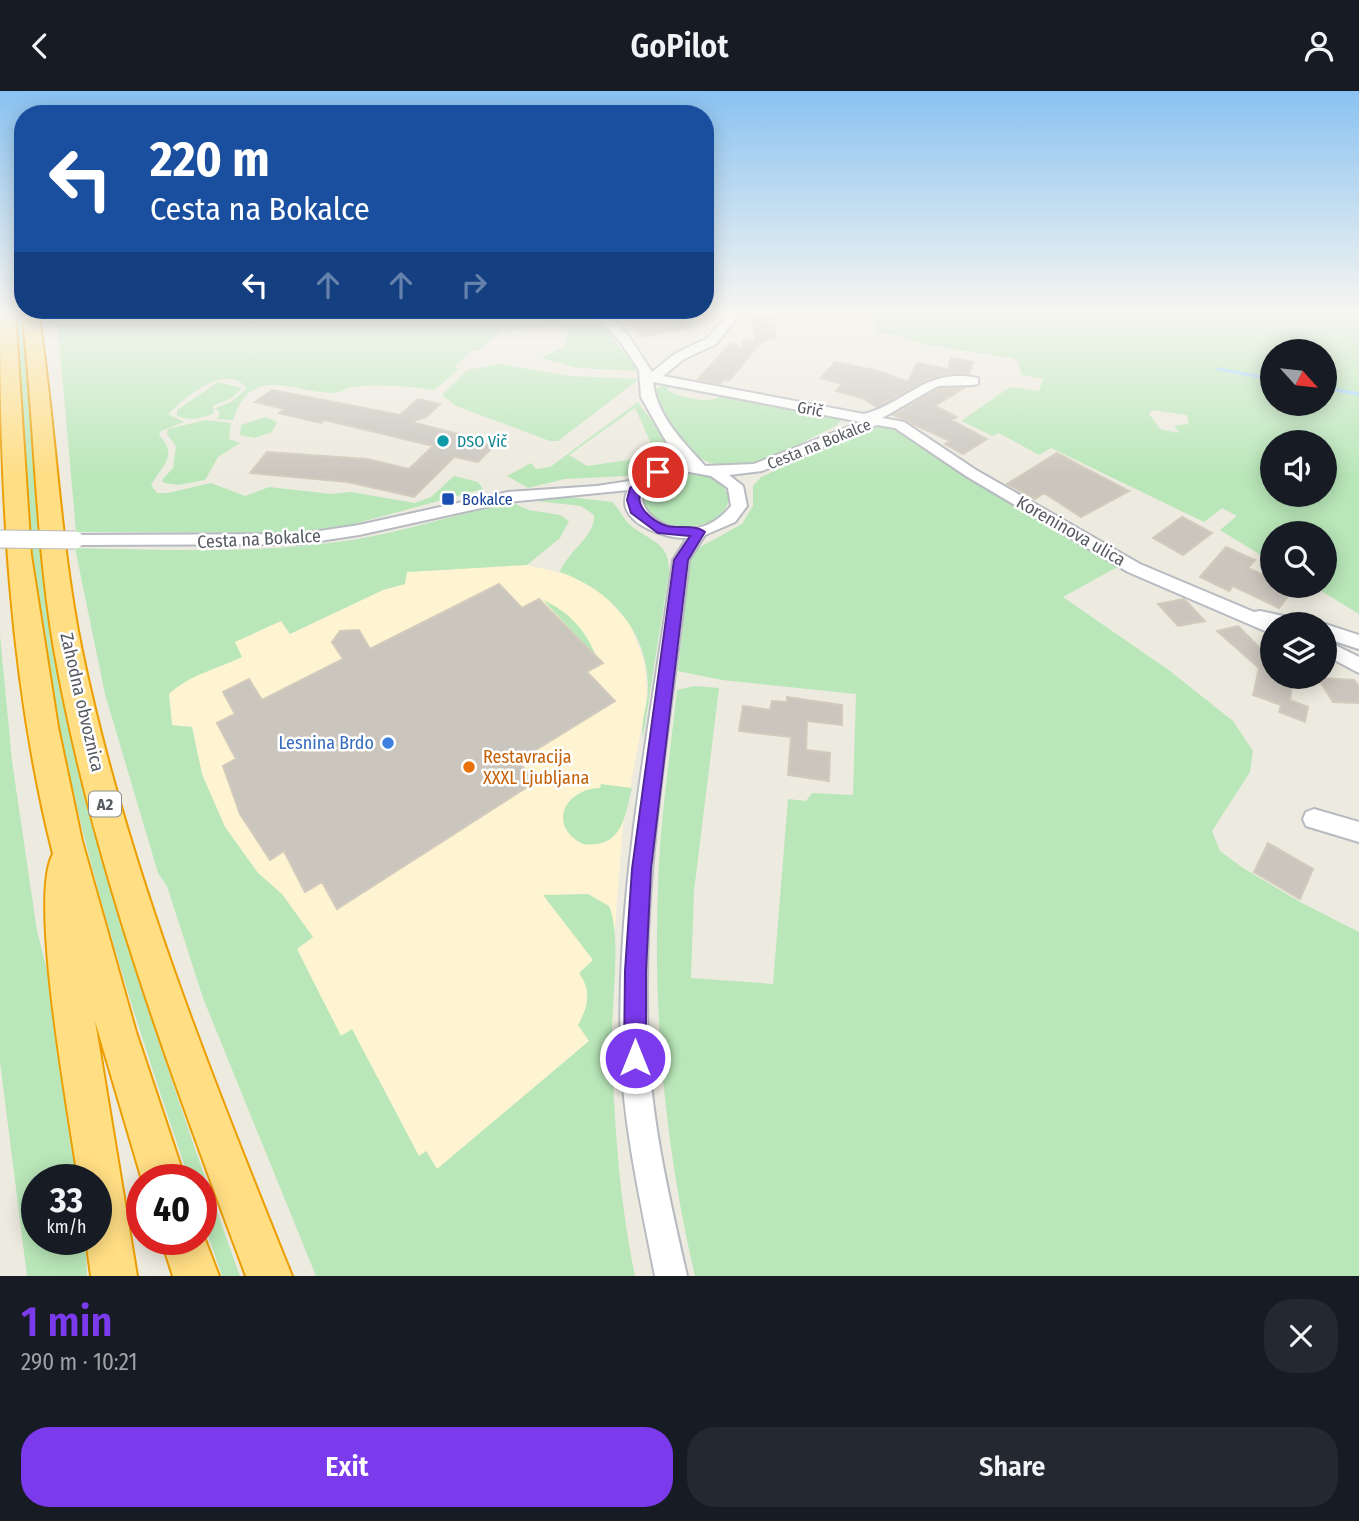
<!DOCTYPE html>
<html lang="en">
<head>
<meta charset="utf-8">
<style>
	body { margin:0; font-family:"Fira Sans Condensed",sans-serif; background:#242831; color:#f1f3f6; height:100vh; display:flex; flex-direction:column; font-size:26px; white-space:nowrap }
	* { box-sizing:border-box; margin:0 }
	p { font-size:23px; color:#9ea1a6 }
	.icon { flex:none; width:38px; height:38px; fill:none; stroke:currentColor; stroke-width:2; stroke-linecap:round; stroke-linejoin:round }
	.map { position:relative; height:1185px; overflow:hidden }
	.panel { display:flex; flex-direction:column; background:#171b24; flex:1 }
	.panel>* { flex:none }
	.top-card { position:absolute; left:14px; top:14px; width:700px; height:214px; border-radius:28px; box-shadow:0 4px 18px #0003; background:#1a4fa0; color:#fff; overflow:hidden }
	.needle { width:46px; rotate:117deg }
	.tools { position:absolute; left:1260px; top:248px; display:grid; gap:14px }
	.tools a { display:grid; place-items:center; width:77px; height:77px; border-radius:50%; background:#171b24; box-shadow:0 4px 18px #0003; font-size:35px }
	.speed { position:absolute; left:21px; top:1073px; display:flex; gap:14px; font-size:35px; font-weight:700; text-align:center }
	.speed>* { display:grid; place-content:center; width:91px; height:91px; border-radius:50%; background:#171b24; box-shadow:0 4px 18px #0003; line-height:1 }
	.speed small { font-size:18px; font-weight:400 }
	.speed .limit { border:10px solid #d22; background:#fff; color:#111 }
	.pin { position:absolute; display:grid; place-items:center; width:60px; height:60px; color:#fff; margin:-30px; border:4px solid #fff; border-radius:50%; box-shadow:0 2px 7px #0007 }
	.me { position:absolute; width:77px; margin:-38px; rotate:0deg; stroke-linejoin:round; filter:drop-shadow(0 0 5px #0008) }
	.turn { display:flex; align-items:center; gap:24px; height:147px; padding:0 21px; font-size:32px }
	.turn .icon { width:91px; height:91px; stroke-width:2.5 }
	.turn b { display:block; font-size:49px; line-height:60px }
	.lanes { display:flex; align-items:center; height:66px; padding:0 21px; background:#0003; justify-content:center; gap:35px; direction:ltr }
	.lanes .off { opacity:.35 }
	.round { display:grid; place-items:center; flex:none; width:74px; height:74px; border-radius:28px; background:#242831 }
	.head { display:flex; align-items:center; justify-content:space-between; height:119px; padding:0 21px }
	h1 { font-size:42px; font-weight:600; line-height:52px; color:#7c3aed }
	.cta { display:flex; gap:14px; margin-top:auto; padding:14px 21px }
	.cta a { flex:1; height:80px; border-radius:28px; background:#7c3aed; color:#fff; font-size:28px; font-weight:600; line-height:80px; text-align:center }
	.cta a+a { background:#242831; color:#f1f3f6 }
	header { display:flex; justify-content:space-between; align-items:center; height:91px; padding:0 21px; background:#171b24; font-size:32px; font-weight:600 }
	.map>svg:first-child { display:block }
	.commercial { fill:#fff4d2 }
	.green { fill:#b9e7b9; fill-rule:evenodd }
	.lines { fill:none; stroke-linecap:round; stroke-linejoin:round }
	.stream { stroke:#9dd6ff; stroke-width:3.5 }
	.building { fill:#cac6be; stroke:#d2cbbd; stroke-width:2 }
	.minor-casing { stroke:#b7bac0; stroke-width:4 }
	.highway-casing { stroke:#ec9e00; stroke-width:4 }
	.minor { fill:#fff; fill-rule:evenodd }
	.highway { fill:#ffde84; fill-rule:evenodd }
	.minor-bridge-casing { stroke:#b7bac0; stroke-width:19; stroke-linecap:butt }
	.minor-bridge { stroke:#fff; stroke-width:17 }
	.route { fill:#7c3aed; stroke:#51269a; stroke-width:2 }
	.culture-dot { fill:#0f9aa8; stroke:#fff; stroke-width:2.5 }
	.transit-dot { fill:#1a4fb4; stroke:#fff; stroke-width:2.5 }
	.shop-dot { fill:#3f7fe0; stroke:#fff; stroke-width:2.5 }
	.food-dot { fill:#e8710a; stroke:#fff; stroke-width:2.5 }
	.labels { text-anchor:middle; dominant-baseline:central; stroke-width:5; stroke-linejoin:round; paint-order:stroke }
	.far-street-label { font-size:16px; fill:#585c62; stroke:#fff }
	.far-culture-label { font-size:16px; fill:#0d838f; stroke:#fff; text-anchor:start }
	.far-transit-label { font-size:16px; fill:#164399; stroke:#fff; text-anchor:start }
	.shield { fill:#fff; stroke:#8a8d91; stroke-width:2 }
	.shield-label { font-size:16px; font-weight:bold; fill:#585c62 }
	.street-label { font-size:18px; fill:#585c62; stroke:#fff }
	.shop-label { font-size:18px; fill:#366cbe; stroke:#fff; text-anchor:end }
	.food-label { font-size:18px; fill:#c56008; stroke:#fff; text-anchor:start }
</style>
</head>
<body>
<header><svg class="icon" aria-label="back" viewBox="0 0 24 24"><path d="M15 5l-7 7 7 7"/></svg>GoPilot<svg class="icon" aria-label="person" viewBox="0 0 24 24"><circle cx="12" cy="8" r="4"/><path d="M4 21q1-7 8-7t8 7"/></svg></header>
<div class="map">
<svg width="1359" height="1185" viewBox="0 0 1359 1185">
	<rect width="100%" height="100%" fill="#edeadf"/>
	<path class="commercial" d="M527,474L573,485L603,503L630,533L645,573L647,607L623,735L615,836L612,952L589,950L437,1079L427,1060L419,1066L352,938L341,946L297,858L313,846L282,803L258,782L225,736L202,683L192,636L172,635L169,602L234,551L281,530L289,543L383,499L404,493L407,481Z"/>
	<path class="green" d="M15,220H21L24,243L38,442H30Z
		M63,220H589L593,223L592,230L605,237L638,280L577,277L541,267L564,256L569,239L554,235L502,240L479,260L473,259L454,276L459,278L434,299C408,295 380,293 353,296C347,297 340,302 333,302C294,302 250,272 233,329L217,328L220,322L215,317L231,311L247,297C225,271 185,307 168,323L184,331L161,340L159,344C180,366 160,376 151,394L157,402H168L211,392L245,405L269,396L331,403L351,401L415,412L431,406L454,385L478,391L483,398L350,434L290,442L76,441L57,226Z
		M870,220H1359V523L1313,495H1325V443H1272V471L1220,439L1237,425L1222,417L1204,431L1051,357L1039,364L999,342L993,345L961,330L1010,296L1039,300L1043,288L1022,284L1018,270L1012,267L921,253L895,243L879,242ZM1272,261H1325V313H1272ZM1152,319L1187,324L1189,333L1174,335L1180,342L1160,338L1149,323ZM1272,352H1325V404H1272Z
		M500,273L569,285L639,288L558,350H550L456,315L442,304L467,279Z
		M218,291L242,297L232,307L213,315L214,322C201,328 190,330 177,325V319Z
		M662,295L669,296L667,299C678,306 708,313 719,306L842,328L836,335C798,352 733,396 693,362C678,348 667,325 656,307L654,299Z
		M638,311L660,341L667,357H663L664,363L658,369L626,385L564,388L528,397L507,385L531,372L536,378L550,376ZM635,317L655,361L635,368L587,375L569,364Z
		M265,326L277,331L272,341L255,347L240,344L241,334Z
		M205,329L231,332L229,348L240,352L218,366L205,389L178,394L164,392L162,389L173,377L176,355L167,343L168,338Z
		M888,335L898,337L1121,474L1063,506L1170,580L1233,630L1253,660L1250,681L1212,740L1220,760L1243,777L1300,811L1359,841V1185H695C665,1057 653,927 658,795C660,730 670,664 677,599L695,595L719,597L694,800L691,887L773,893L788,708L806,710L812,702L853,704L856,603L722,589L678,580L691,461L742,433L753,415V395L761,386L868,338Z
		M690,381C707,384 725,389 729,408C722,445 651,444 642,409C645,386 670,381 690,381Z
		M569,406L612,411C619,417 622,426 629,433C648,450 670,450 669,481L643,646C640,632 649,610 648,593C646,538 610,499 560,481C567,461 596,445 594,424L581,415L536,410Z
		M513,412L529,419L560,424L569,430L560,447L527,474L407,481L405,493L383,499L290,543L281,530L235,551L242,566C217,578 189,584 169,603L172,634L192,636L202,683L225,736L258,782L282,803L313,846L297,858L341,945L352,938L419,1065L426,1060L437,1078L589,950L578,934C588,916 592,900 579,882L593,869L543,804L588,803L609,815C622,842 611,918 612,952C614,1032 619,1106 635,1185H316L203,907L167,795L158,782L105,603L75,457C167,459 261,463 352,449C407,440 458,422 513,412Z
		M32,456H40C72,708 155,947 240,1185H222L201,1124V1088H189C119,882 53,674 32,456Z
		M543,509C569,521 585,538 596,565Z
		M0,544L12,670L37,840L63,942L79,1088H37V1148H85L87,1185H27L0,971Z
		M601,693L632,697C625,726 622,758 583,753C547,735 564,698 600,697Z"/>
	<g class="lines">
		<path class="stream" d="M1218,278L1272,288
			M1325,297L1359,303"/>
	</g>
	<path class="building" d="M649,220H673L694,236L641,246L626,225Z
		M752,224H773L776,247L761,251L729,290L724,289L720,293L697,289L731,252L741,257L744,249L755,250Z
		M951,267L973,271L969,283L944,284L930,288L877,316L862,307L836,300L842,293L821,287L835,271L878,280L908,291L917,272L948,278Z
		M964,297L935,315L957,326L951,329L987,348L963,363L945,353L950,350L893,324L939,298Z
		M272,299L400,324L418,308L440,313L426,326L411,331L478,348L476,351L494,355L478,371L454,366L414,406L348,391L250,382L267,361L367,368L409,378L433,355L325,329L321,332L279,322L284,318L255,311Z
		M1057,362L1077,373L1129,400L1081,426L1044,402L1035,408L1007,393Z
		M1182,426L1212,442L1183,464L1153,447Z
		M1226,456L1255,469L1248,477L1272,488V495H1296L1279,517L1233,495L1229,500L1200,486Z
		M499,493L522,517L539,508L603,572L587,581L615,610L518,670L535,691L337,818L322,791L305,801L284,760L270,769L240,723L223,675L236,668L217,632L235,623L223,601L249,588L262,609L343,568L332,551L340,540L359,539L370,558Z
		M1184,508L1185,509L1205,530L1178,535L1158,513Z
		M1238,535L1262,559L1266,545L1272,546V587L1292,594L1290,609L1308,616L1305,631L1279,621L1281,614L1253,604L1259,577L1217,540Z
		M1318,587L1354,589L1359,595V612L1333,611Z
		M787,606L842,614V634L807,630L806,659L830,662L829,690L788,684L791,646L739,640L743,615L770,619L772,610L787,611Z
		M1268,752L1313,778L1300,808L1254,781Z"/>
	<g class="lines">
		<g class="minor-casing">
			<path id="minor" d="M592,220H604L628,244L652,281L676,262L708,247L731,220H742L716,253L684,268L663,285L864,323C908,311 926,276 978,287V293L973,294L938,295L882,327L904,331L976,379L1140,473L1254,521L1260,520L1302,529L1305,534H1272V543L1128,481L966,385L895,337L877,334L762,380L729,384L743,395L747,415L735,431L705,444L689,469C671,633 638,800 649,966C653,1040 671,1113 687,1185H655C641,1112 624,1039 621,965C615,798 651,633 673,469L687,447C665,448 612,431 628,399L508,411L359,444L300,453L75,454L67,449L75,444L300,443L359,434L508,401L597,395L636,389L656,377L686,372L667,352L641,306L639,279L619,249ZM653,291L861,331L754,373L705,375C683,350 657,326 653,291ZM684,380L711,385L728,397L731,415C679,480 588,389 684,380Z
				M1325,533L1359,544V558L1325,547Z
				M1325,549L1359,566V582L1325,564Z
				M1314,718L1359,731V751L1306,735L1303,728L1306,721Z"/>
		</g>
		<g class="highway-casing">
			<path id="highway" d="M0,220H15L31,464L58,636L82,750L136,941L185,1088L142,1089L95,930L137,1185H91L86,1148H96V1088H78C70,1028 28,806 53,763C9,589 0,399 0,220Z
				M22,220H38C56,334 59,448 82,560C127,776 210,981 292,1185H246C170,981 92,774 54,558C35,446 35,333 22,220Z
				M201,1138L219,1185H173L161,1148H201Z"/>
		</g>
		<use href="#minor" class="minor"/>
		<use href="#highway" class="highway"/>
		<g class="minor-bridge-casing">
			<path id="minor-bridge" d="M0,448L75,449"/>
		</g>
		<use href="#minor-bridge" class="minor-bridge"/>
	</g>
	<linearGradient id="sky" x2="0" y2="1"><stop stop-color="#8ac2f1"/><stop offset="0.57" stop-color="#f7f6f1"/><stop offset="1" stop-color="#f7f6f1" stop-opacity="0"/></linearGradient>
	<rect width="1359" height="386" fill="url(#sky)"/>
	<path class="route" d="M653,378L664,381C658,387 647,392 642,399C632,415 654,431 667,435C680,438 696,433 705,441L688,469L651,778L646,880V967L643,975L635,978L627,975L624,967L625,880L632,778L674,469L690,445L658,442L631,422L627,409L630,397Z"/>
	<circle class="culture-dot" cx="443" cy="350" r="7"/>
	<rect class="transit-dot" x="441" y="401" width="14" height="14" rx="3.5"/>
	<circle class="shop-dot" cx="388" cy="652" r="7"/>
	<circle class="food-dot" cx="469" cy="676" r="7"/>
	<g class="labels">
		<g class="far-street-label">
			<text transform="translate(810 318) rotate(10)">Grič</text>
			<text transform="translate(819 353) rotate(-22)">Cesta na Bokalce</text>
		</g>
		<g class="far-culture-label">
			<text x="457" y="350">DSO Vič</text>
		</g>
		<g class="far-transit-label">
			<text x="462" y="408">Bokalce</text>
		</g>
		<rect class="shield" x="89" y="700.5" width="32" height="25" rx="5"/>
		<g class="shield-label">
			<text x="105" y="713">A2</text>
		</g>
		<g class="street-label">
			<text transform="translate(1071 440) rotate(30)">Koreninova ulica</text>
			<text transform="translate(259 448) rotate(-3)">Cesta na Bokalce</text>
			<text transform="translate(82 611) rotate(77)">Zahodna obvoznica</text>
		</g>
		<g class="shop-label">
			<text x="374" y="652">Lesnina Brdo</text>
		</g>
		<g class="food-label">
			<text x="483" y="666">Restavracija<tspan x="483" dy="21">XXXL Ljubljana</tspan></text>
		</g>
	</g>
</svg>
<div class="tools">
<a><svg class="needle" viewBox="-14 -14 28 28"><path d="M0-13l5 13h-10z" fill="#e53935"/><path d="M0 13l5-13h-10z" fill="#9ea1a6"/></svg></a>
<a><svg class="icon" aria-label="sound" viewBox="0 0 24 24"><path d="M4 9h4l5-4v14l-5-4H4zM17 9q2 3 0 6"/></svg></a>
<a><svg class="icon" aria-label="search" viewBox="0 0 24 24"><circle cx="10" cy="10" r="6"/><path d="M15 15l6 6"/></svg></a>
<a><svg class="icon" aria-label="layers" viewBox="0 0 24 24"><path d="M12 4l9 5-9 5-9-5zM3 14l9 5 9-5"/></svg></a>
</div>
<div class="speed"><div>33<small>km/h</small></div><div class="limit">40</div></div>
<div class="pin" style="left:658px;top:381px;background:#d93025"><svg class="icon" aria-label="arrive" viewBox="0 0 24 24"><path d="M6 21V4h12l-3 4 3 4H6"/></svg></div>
<svg class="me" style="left:635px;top:967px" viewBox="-20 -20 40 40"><circle r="17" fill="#7c3aed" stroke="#fff" stroke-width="3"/><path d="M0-11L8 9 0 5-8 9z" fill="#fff"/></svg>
<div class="top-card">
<div class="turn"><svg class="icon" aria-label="left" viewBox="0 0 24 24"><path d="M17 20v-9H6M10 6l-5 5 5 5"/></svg><div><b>220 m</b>Cesta na Bokalce</div></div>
<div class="lanes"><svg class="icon" aria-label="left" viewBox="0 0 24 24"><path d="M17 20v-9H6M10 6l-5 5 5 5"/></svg><svg class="icon off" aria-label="ahead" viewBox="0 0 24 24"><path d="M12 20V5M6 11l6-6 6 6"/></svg><svg class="icon off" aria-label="ahead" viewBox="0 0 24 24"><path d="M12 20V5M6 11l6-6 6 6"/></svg><svg class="icon off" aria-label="right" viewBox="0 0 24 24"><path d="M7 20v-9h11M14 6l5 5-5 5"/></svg></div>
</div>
</div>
<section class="panel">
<div class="head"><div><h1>1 min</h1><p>290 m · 10:21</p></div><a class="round"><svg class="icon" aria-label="close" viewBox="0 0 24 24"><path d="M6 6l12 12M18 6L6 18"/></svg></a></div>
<div class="cta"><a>Exit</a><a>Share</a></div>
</section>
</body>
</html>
